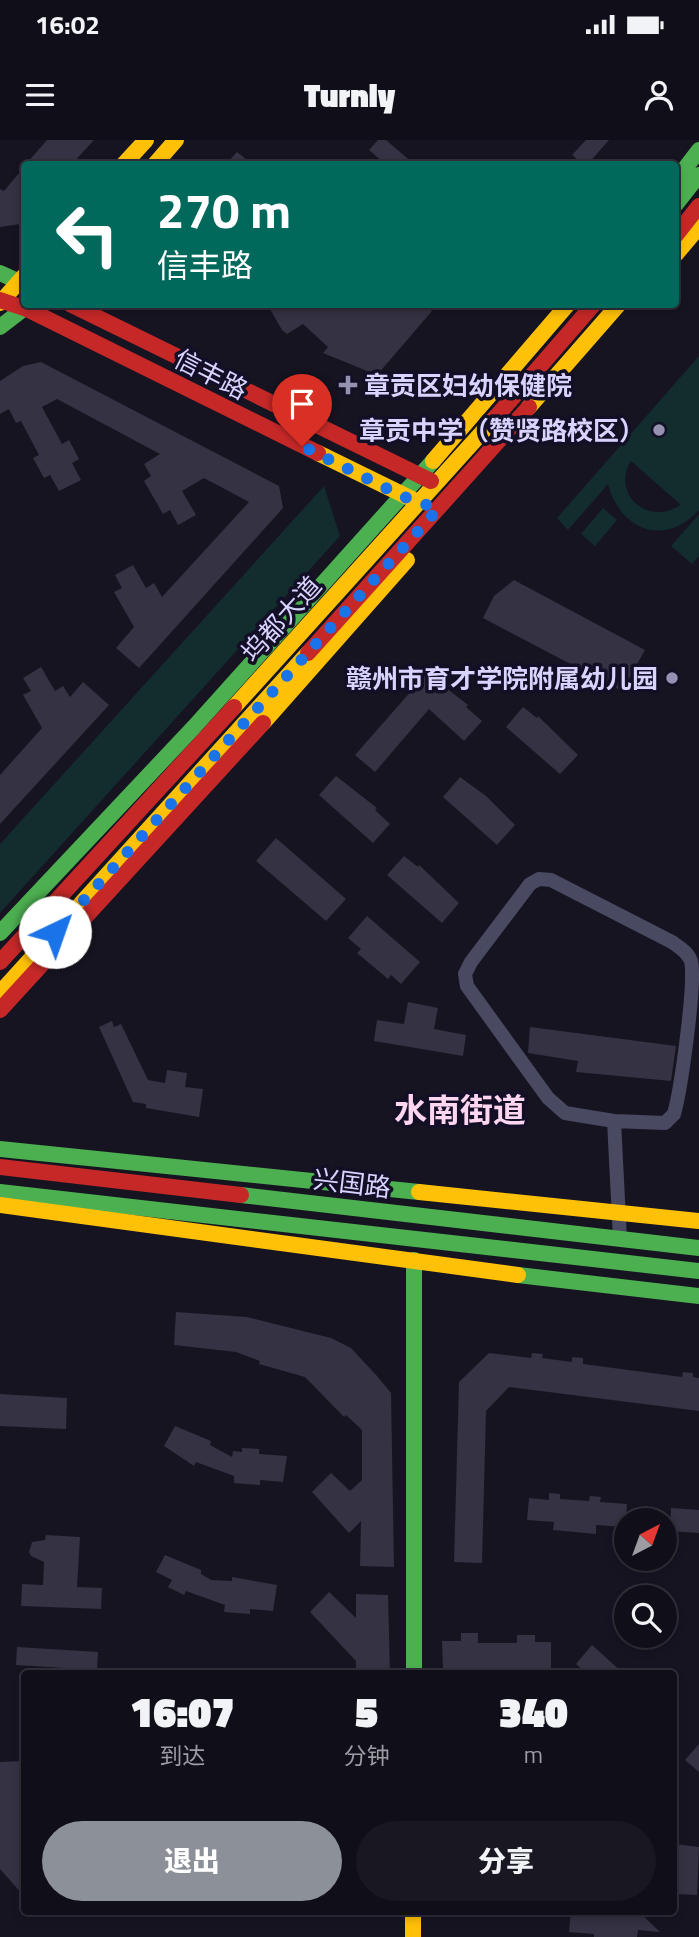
<!DOCTYPE html>
<html lang="zh">
<head>
<meta charset="utf-8">
<style>
	body { margin:0; font-family:"Titillium Web","Noto Sans SC",sans-serif; background:#191822; color:#f1f3f6; height:100vh; display:flex; flex-direction:column; font-size:26px; white-space:nowrap }
	* { box-sizing:border-box; margin:0 }
	p { font-size:23px; color:#9c9ca2 }
	.icon { flex:none; width:38px; height:38px; fill:none; stroke:currentColor; stroke-width:2; stroke-linecap:round; stroke-linejoin:round }
	.map { position:relative; flex:1; overflow:hidden }
	.panel { position:absolute; left:21px; top:1530px; width:656px; height:245px; display:flex; flex-direction:column; background:#100f19; border-radius:7px; box-shadow:0 4px 10px #0003,0 0 0 2px #302f38 }
	.panel>* { flex:none }
	.hud { position:absolute; left:21px; top:21px; width:658px; height:147px; border-radius:7px; box-shadow:0 4px 10px #0003,0 0 0 2px #302f38; background:#00695c; color:#fff; overflow:hidden }
	.needle { width:46px; rotate:41deg }
	.controls { position:absolute; left:614px; top:1368px; display:grid; gap:14px }
	.controls a { display:grid; place-items:center; width:63px; height:63px; border-radius:50%; background:#100f19; box-shadow:0 4px 10px #0003,0 0 0 2px #302f38; font-size:35px }
	.pin { position:absolute; display:grid; place-items:center; width:60px; height:60px; color:#fff; margin:-72px -30px; border-radius:50% 50% 50% 0; rotate:-45deg; box-shadow:0 0 7px #0007 }
	.pin .icon { rotate:45deg }
	.me { position:absolute; width:77px; margin:-38px; rotate:42deg; stroke-linejoin:round; filter:drop-shadow(0 0 5px #0008) }
	.turn { display:flex; align-items:center; gap:24px; height:147px; padding:0 21px; font-size:32px }
	.turn .icon { width:91px; height:91px; stroke-width:2.5 }
	.turn b { display:block; font-size:49px; line-height:60px }
	.eta { display:flex; justify-content:space-evenly; align-items:center; height:119px; text-align:center }
	.eta b { font-size:42px; font-weight:800; line-height:49px }
	.action { display:flex; gap:14px; margin-top:auto; padding:14px 21px }
	.action a { flex:1; height:80px; border-radius:42px; background:#8c9099; color:#fff; font-size:28px; font-weight:800; line-height:80px; text-align:center }
	.action a+a { background:#191822; color:#f1f3f6 }
	.status { display:flex; justify-content:space-between; align-items:center; height:49px; padding:0 35px; background:#100f19; direction:ltr }
	.status svg { height:19px; fill:currentColor }
	header { display:flex; justify-content:space-between; align-items:center; height:91px; padding:0 21px; background:#100f19; font-size:32px; font-weight:800 }
	.map>svg:first-child { display:block }
	.green { fill:#132c2d; fill-rule:evenodd }
	.building { fill:#343243 }
	.lines { fill:none; stroke-linecap:round; stroke-linejoin:round }
	.street { stroke:#4a4962; stroke-width:14 }
	.fast { stroke:#4caf50; stroke-width:16 }
	.slow { stroke:#ffc107; stroke-width:16 }
	.jam { stroke:#c62828; stroke-width:16 }
	.route { stroke:#1a73e8; stroke-width:12; stroke-dasharray:0 21.6 }
	.poi-dot { fill:#9591b1; stroke:#130f26; stroke-width:2.5 }
	.labels { text-anchor:middle; dominant-baseline:central; stroke-width:7; stroke-linejoin:round; paint-order:stroke }
	.street-label { font-size:26px; fill:#d9d4ff; stroke:#130f26 }
	.poi-label { font-size:26px; font-weight:bold; fill:#d9d4ff; stroke:#130f26; text-anchor:end }
	.district-label { font-size:33px; font-weight:bold; fill:#ffd6f0; stroke:#130f26 }
</style>
</head>
<body>
<div class="status"><b>16:02</b><svg viewBox="0 0 49 12"><path d="M0 12V9h3v3zM5 12V6h3v6zM10 12V3h3v9zM15 12V0h3v12zM26 1h20v11H26zM47 4h2v5h-2z"/></svg></div>
<header><svg class="icon" aria-label="menu" viewBox="0 0 24 24"><path d="M4 6h16M4 12h16M4 18h16"/></svg>Turnly<svg class="icon" aria-label="person" viewBox="0 0 24 24"><circle cx="12" cy="8" r="4"/><path d="M4 21q1-7 8-7t8 7"/></svg></header>
<div class="map">
<svg width="699" height="1797" viewBox="0 0 699 1797">
	<rect width="100%" height="100%" fill="#161421"/>
	<path class="green" d="M699,216V370C664,408 620,390 608,344L568,390L557,378ZM631,321L680,364V365C649,387 610,354 631,321Z
		M324,346L340,396L0,773V704Z
		M603,368L617,380L595,406L581,394Z
		M699,374V416L692,424L671,406Z"/>
	<path class="building" d="M47,0H94L72,24H26Z
		M378,0H386L414,24H385L369,10Z
		M586,0H609L588,24H583L572,15Z
		M237,12L252,24H226Z
		M24,27V79L20,84L0,87V49L4,51Z
		M267,164H425L432,171L377,235L323,213L328,207L303,184L287,194L282,190Z
		M41,222L279,346L283,368L139,528L116,508L134,487L114,452L122,448L115,435L133,425L146,448L154,443L162,457L249,362L204,338L182,351L196,375L178,385L170,370L163,374L144,341L151,336L144,324L160,314L57,259L42,267L62,304L69,300L79,319L72,323L81,340L59,351L50,335L44,338L33,318L39,315L21,281L16,283L9,269L0,274V241L23,226Z
		M514,440L645,510L622,551L483,478L494,456Z
		M41,527L55,551L63,546L70,557L83,542L109,565L0,684V635L42,588L23,555L31,551L23,538Z
		M427,533L468,565L466,567L482,581L464,601L429,569L375,632L355,615Z
		M523,567L537,578L538,576L578,615L560,634L506,587Z
		M336,636L377,668L375,670L390,684L373,703L319,655Z
		M460,637L486,656L515,685L497,705L443,657Z
		M276,698L346,759L326,781L256,721Z
		M404,716L418,727L419,725L459,763L442,783L387,735Z
		M367,776L420,822L401,844L391,835L388,839L357,813L361,809L348,798Z
		M408,862L438,868L434,889L466,895L463,916L374,901L377,880L404,884Z
		M112,881L114,887L121,884L148,940L165,943L167,930L187,933L185,947L203,949L199,977L146,968V964L133,962L99,887Z
		M530,887L676,906L671,941L576,932L578,921L528,913Z
		M176,1172L247,1177L331,1198L351,1208L377,1236L391,1253L394,1427L360,1426L361,1381L349,1393L312,1352L331,1333L350,1351L362,1340V1290L346,1275L344,1277L305,1237L259,1224L260,1221L236,1212L174,1205Z
		M489,1213L531,1218L532,1213L543,1214L542,1218L572,1222V1217L583,1218V1224L682,1237L683,1232L693,1233V1237L699,1238V1271L509,1247L486,1271L482,1423L454,1422L459,1242Z
		M0,1254L67,1258L66,1289L0,1286Z
		M175,1286L211,1301L210,1305L232,1317L233,1311L242,1312V1308L259,1309V1314L287,1316L283,1342L260,1340V1345L234,1343V1336L196,1322L194,1326L164,1306Z
		M549,1353L560,1354V1359L589,1361L590,1356L601,1357L600,1362L627,1364L625,1387L596,1385V1394L553,1390L554,1382L527,1380L529,1358L549,1360Z
		M671,1368L699,1370V1393L670,1391Z
		M46,1395L80,1397L77,1447L102,1448L101,1469L21,1466L22,1444L43,1445L44,1422L31,1416L29,1412L32,1402L45,1400Z
		M165,1415L201,1430V1434L211,1440L232,1441V1437L277,1445L273,1471L250,1469V1474L224,1472L225,1465L186,1451L184,1455L168,1447L172,1440L156,1432Z
		M329,1452L356,1478V1454L388,1455L390,1533H356V1521L310,1472Z
		M461,1493H478V1503H517V1495H535V1502H551V1528H443L442,1501H461Z
		M592,1505L623,1533H586L576,1524Z
		M17,1507L98,1512L97,1530L16,1525Z
		M699,1604V1632L685,1620Z
		M24,1621V1756L0,1729V1622Z
		M674,1704L699,1707L697,1755L674,1754Z
		M571,1771H638L660,1792L638,1790L637,1797H594V1794L569,1792Z"/>
	<g class="lines">
		<path class="street" d="M614,981L565,973L548,958L467,846L465,834L471,822L530,744L539,739L551,740L672,802C679,807 688,812 691,821C696,843 681,949 674,974L665,983L614,981L620,1099"/>
		<path class="fast" d="M676,40L699,10
			M676,64L699,35
			M0,133L24,144
			M0,187L30,164
			M0,793L194,587L433,321
			M0,1009L419,1052
			M0,1052L699,1131
			M241,1055L699,1108
			M414,1120V1533
			M518,1135L699,1156"/>
		<path class="slow" d="M124,24L146,0
			M155,24L176,0
			M676,114L699,87
			M0,163L24,136
			M529,267L619,164
			M318,313L414,360
			M433,321L568,164
			M234,567L495,278
			M263,583L407,420
			M0,853L308,513
			M419,1052L699,1081
			M0,1065L518,1135
			M413,1771V1797"/>
		<path class="jam" d="M676,95L699,66
			M0,160L27,169L318,313
			M70,164L431,341
			M495,278L594,164
			M308,513L529,267
			M0,822L234,567
			M0,870L263,583
			M0,1027L241,1055"/>
	</g>
	<g class="lines">
		<path class="route" d="M55,792L438,369L402,356L302,306"/>
	</g>
	<g class="poi-dot">
		<path d="M344.5 234.5h7v7h7v7h-7v7h-7v-7h-7v-7h7z"/>
		<circle cx="659" cy="290" r="7"/>
		<circle cx="672" cy="538" r="7"/>
	</g>
	<g class="labels">
		<g class="street-label">
			<text transform="translate(211 234) rotate(27)">信丰路</text>
			<text transform="translate(281 479) rotate(-48)">坞都大道</text>
			<text transform="translate(352 1043) rotate(7)">兴国路</text>
		</g>
		<g class="poi-label">
			<text x="364" y="245" text-anchor="start">章贡区妇幼保健院</text>
			<text x="645" y="290">章贡中学（赞贤路校区）</text>
			<text x="658" y="538">赣州市育才学院附属幼儿园</text>
		</g>
		<g class="district-label">
			<text x="460" y="970">水南街道</text>
		</g>
	</g>
</svg>
<div class="controls">
<a><svg class="needle" viewBox="-14 -14 28 28"><path d="M0-13l5 13h-10z" fill="#e53935"/><path d="M0 13l5-13h-10z" fill="#9c9ca2"/></svg></a>
<a><svg class="icon" aria-label="search" viewBox="0 0 24 24"><circle cx="10" cy="10" r="6"/><path d="M15 15l6 6"/></svg></a>
</div>
<div class="pin" style="left:302px;top:306px;background:#d93025"><svg class="icon" aria-label="arrive" viewBox="0 0 24 24"><path d="M6 21V4h12l-3 4 3 4H6"/></svg></div>
<svg class="me" style="left:55px;top:792px" viewBox="-20 -20 40 40"><circle r="19" fill="#fff"/><path d="M0-13L10 11 0 6-10 11z" fill="#1a73e8"/></svg>
<div class="hud">
<div class="turn"><svg class="icon" aria-label="left" viewBox="0 0 24 24"><path d="M17 20v-9H6M10 6l-5 5 5 5"/></svg><div><b>270 m</b>信丰路</div></div>
</div>
<section class="panel">
<div class="eta">
<div><b>16:07</b><p>到达</p></div>
<div><b>5</b><p>分钟</p></div>
<div><b>340</b><p>m</p></div>
</div>
<div class="action"><a>退出</a><a>分享</a></div>
</section>
</div>
</body>
</html>
